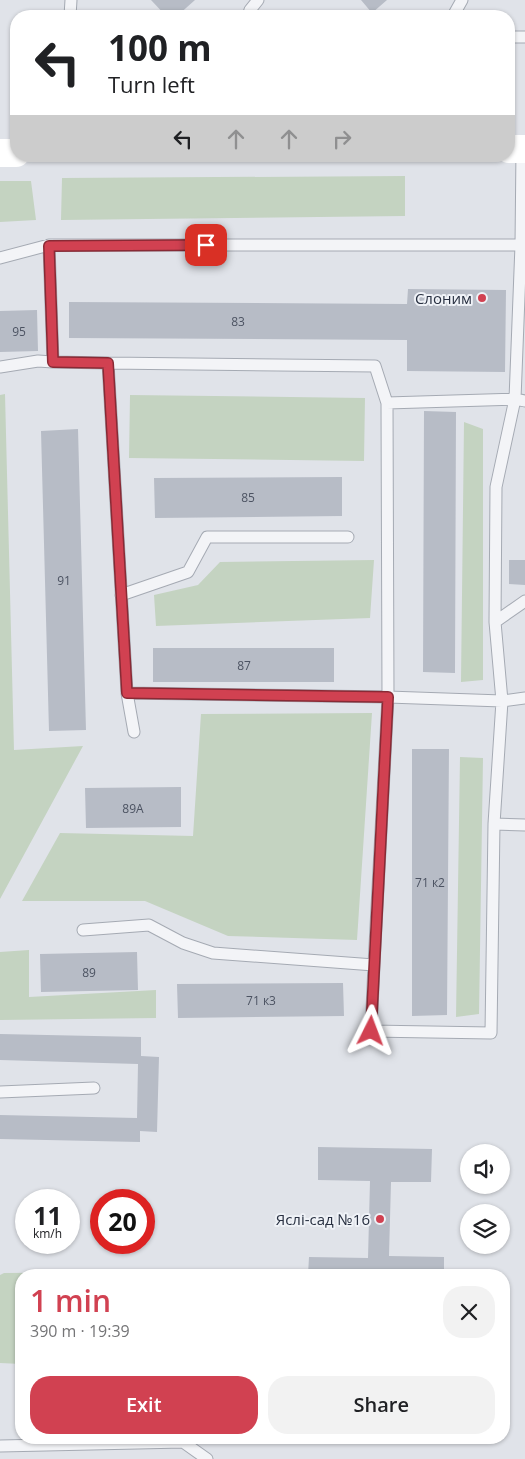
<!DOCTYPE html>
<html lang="en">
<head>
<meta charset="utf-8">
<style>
	body { margin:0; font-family:"Open Sans",sans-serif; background:#f2f2f2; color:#202124; height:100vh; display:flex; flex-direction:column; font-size:19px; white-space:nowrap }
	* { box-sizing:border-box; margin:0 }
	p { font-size:16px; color:#757577 }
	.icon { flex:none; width:28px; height:28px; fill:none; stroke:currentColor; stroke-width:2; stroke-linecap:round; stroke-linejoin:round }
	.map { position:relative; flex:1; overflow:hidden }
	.panel { position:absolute; left:15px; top:1269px; width:495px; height:175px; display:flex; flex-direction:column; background:#fff; border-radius:20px; box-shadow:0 1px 4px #0004 }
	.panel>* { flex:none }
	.top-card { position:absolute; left:10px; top:10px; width:505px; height:152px; border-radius:20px; box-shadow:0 1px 4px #0004; background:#fff; color:#202124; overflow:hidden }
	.tools { position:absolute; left:460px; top:1144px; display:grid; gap:10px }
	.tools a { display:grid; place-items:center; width:50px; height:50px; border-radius:50%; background:#fff; box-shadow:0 1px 4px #0004; font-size:25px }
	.speed { position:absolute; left:15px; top:1189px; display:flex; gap:10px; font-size:25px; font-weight:700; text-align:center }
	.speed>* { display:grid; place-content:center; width:65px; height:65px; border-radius:50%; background:#fff; box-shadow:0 1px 4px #0004; line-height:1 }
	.speed small { font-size:12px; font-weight:400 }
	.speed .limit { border:8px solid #d22; background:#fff; color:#111 }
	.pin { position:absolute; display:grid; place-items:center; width:42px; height:42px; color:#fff; margin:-21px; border-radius:10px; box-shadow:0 2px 8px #0006 }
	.me { position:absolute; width:55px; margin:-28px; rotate:3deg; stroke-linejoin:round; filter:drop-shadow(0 0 4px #0008) }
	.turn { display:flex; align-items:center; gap:18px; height:105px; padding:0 15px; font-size:22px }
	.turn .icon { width:65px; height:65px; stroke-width:2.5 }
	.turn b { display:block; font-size:35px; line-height:42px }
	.lanes { display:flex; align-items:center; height:48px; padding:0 15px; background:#0003; justify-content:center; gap:25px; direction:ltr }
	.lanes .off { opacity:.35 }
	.round { display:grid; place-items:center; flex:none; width:52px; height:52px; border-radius:20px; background:#f2f2f2 }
	.head { display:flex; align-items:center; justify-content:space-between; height:85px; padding:0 15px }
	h1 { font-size:30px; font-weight:600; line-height:38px; color:#d14151 }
	.button { display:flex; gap:10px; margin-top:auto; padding:10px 15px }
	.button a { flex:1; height:58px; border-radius:20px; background:#d14151; color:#fff; font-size:20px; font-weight:600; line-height:58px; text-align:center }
	.button a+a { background:#f2f2f2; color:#202124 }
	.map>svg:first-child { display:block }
	.green { fill:#c4d3c1 }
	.building { fill:#b7bcc6 }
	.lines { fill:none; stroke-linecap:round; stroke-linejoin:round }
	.service-casing { stroke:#a5aab3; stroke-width:13 }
	.service { stroke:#f3f4f7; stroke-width:11 }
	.secondary { stroke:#fff; stroke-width:28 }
	.route-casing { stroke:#882a35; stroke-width:12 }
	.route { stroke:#d14151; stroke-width:9 }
	.poi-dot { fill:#d14151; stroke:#eff2f7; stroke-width:2 }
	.labels { text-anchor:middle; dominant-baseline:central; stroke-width:4; stroke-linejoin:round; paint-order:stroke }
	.number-label { font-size:12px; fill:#4c5362 }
	.poi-label { font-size:15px; fill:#283041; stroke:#eff2f7; text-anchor:end }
</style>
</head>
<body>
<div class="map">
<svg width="525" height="1459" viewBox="0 0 525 1459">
	<rect width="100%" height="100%" fill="#e0e3e9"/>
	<path class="green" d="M405,176V216L61,220L62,178Z
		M0,181H31L36,220L0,222Z
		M5,394L14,750L83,746L0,899V395Z
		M130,395L365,398L364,461L129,458Z
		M464,422L483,429V680L461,682Z
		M374,560L370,618L156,626L154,595L198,585L220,562Z
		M372,713L357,940L228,936L145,901H22L60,833L193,836L201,714Z
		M460,757L483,758L479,1014L456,1017Z
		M29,950V997L156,990V1018L0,1020V952Z
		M135,1272L145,1275H21V1364L0,1363V1275L4,1273Z"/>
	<path class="building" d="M151,0H195L177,16H166Z
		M361,0H387L372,13Z
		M408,289L506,290L505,372L407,371V340L69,338V302L407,304Z
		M37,310L38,351L0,352V311Z
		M424,411L456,412L455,673L423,672Z
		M78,429L86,730L49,731L41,431Z
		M342,477V516L155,518L154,478Z
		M509,560H525V585L509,584Z
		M153,648H334V682H153Z
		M412,749H449L447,1015L412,1016Z
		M181,787V827L86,828L85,788Z
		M137,952L138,990L41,992L40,954Z
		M343,983L344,1016L178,1018L177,984Z
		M0,1034L141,1037V1056L159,1057L157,1132L140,1131V1142L0,1139V1115L137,1118L138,1064L0,1060Z
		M318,1147L432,1149L431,1182H391L389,1256L444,1257V1275H308L309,1257L368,1258L370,1181L318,1180Z"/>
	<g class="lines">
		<g class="service-casing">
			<path id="service" d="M70,16L71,0
				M248,16L250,10L258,0
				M453,16L462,0
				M509,37H525
				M49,245L53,362L108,363
				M0,258L49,245H521
				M0,367L38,361L53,362
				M525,401L515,399L387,403L375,366L108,363L127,693L388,697L502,701L525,698
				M121,595L188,572L207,537H348
				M495,622L525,601
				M127,693L134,732
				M494,824L525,825
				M83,930L149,925L183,943L213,953L374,965L371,1031L491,1033L494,824L502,701L495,622L496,487L515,399L521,245L522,149
				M374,965L388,697L387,403
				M0,1092L94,1088
				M0,1446L183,1442L207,1459"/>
		</g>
		<use href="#service" class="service"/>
		<path class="secondary" d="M509,149H525
			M0,153H16"/>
	</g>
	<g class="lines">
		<g class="route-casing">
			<path id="route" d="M206,245L49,246L53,362L108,363L127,693L388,697L371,1031"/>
		</g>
		<use href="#route" class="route"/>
	</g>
	<g class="poi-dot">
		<circle cx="482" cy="298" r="5"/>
		<circle cx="380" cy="1219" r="5"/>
	</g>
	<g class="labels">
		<g class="number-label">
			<text x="238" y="321">83</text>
			<text x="19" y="331">95</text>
			<text x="248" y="497">85</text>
			<text x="64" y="580">91</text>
			<text x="244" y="665">87</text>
			<text x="133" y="808">89А</text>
			<text x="430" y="882">71 к2</text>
			<text x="89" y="972">89</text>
			<text x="261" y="1000">71 к3</text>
		</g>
		<g class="poi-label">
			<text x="472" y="298">Слоним</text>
			<text x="370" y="1219">Яслі-сад №16</text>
		</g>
	</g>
</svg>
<div class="tools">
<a><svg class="icon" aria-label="sound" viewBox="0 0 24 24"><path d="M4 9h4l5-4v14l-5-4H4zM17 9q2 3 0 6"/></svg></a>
<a><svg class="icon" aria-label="layers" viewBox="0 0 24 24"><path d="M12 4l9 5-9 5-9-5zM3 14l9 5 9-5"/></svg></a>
</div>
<div class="speed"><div>11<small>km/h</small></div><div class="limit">20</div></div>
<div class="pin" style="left:206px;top:245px;background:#d93025"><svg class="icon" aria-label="arrive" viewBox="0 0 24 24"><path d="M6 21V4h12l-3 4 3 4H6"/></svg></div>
<svg class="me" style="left:371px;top:1031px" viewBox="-20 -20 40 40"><path d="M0-17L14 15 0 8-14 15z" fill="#d14151" stroke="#fff" stroke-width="4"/></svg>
<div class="top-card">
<div class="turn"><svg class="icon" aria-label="left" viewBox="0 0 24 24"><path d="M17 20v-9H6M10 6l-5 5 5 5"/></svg><div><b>100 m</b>Turn left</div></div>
<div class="lanes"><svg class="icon" aria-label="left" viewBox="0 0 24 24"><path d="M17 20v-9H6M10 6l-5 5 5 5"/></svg><svg class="icon off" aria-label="ahead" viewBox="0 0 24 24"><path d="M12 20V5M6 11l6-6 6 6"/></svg><svg class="icon off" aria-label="ahead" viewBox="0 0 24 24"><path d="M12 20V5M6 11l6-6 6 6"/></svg><svg class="icon off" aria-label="right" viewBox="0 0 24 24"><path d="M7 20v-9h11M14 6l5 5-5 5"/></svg></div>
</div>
<section class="panel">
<div class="head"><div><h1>1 min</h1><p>390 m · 19:39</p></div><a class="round"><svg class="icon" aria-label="close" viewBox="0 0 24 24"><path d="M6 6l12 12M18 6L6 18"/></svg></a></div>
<div class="button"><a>Exit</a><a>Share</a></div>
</section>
</div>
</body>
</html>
